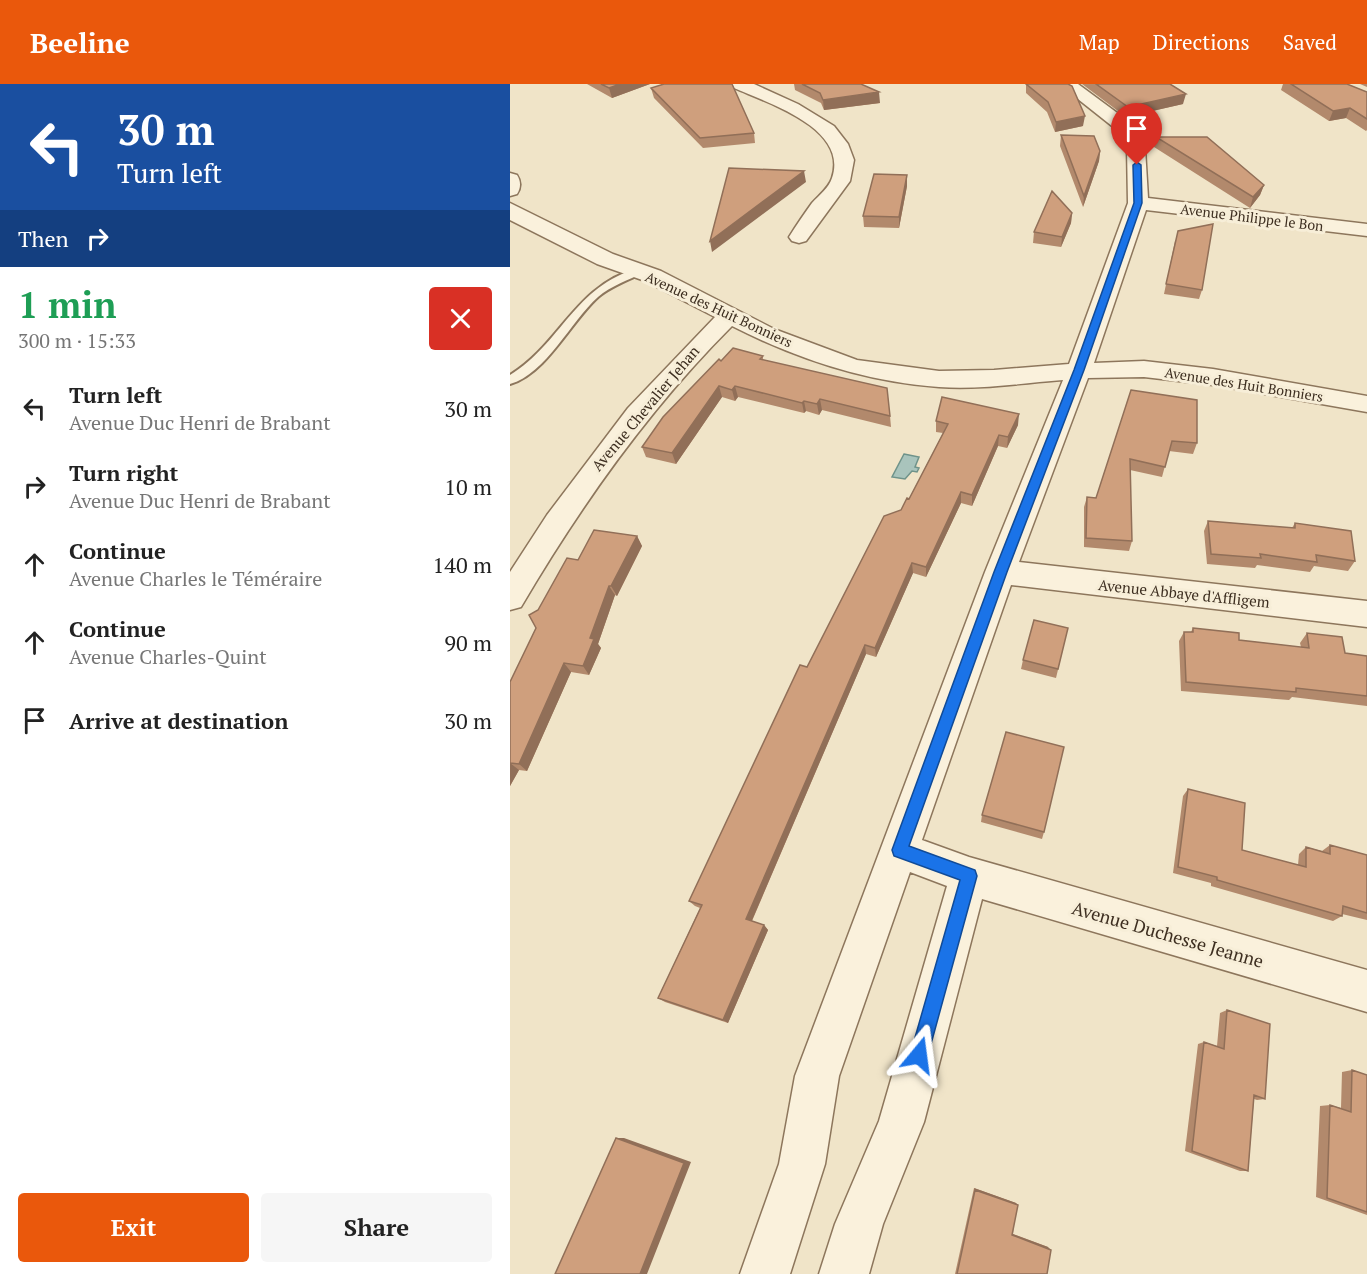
<!DOCTYPE html>
<html lang="en">
<head>
<meta charset="utf-8">
<style>
	body { margin:0; font-family:"PT Serif",serif; background:#f6f6f6; color:#222; height:100vh; display:flex; flex-direction:column; font-size:22px; white-space:nowrap }
	* { box-sizing:border-box; margin:0 }
	p { font-size:20px; color:#767676 }
	.icon { flex:none; width:33px; height:33px; fill:none; stroke:currentColor; stroke-width:2; stroke-linecap:round; stroke-linejoin:round }
	.map { position:relative; flex:1; overflow:hidden }
	.panel { display:flex; flex-direction:column; background:#fff; width:510px }
	.panel>* { flex:none }
	.banner { background:#1a4fa0; color:#fff; overflow:hidden }
	.pin { position:absolute; display:grid; place-items:center; width:51px; height:51px; color:#fff; margin:-62px -26px; border-radius:50% 50% 50% 0; rotate:-45deg; box-shadow:0 0 6px #0007 }
	.pin .icon { rotate:45deg }
	.me { position:absolute; width:66px; margin:-33px; rotate:16deg; stroke-linejoin:round; filter:drop-shadow(0 0 4px #0008) }
	.turn { display:flex; align-items:center; gap:21px; height:126px; padding:0 18px; font-size:27px }
	.turn .icon { width:78px; height:78px; stroke-width:2.5 }
	.turn b { display:block; font-size:42px; line-height:51px }
	.then { display:flex; align-items:center; height:57px; padding:0 18px; background:#0003; gap:12px; font-size:22px }
	.round { display:grid; place-items:center; flex:none; width:63px; height:63px; border-radius:6px; background:#f6f6f6 }
	.headline { display:flex; align-items:center; justify-content:space-between; height:102px; padding:0 18px }
	h1 { font-size:36px; font-weight:600; line-height:45px; color:#1e9e55 }
	.button { display:flex; gap:12px; margin-top:auto; padding:12px 18px }
	.button a { flex:1; height:69px; border-radius:6px; background:#ea580c; color:#fff; font-size:24px; font-weight:600; line-height:69px; text-align:center }
	.button a+a { background:#f6f6f6; color:#222 }
	ul { padding:0; list-style:none }
	li { display:flex; align-items:center; gap:18px; height:78px; padding:0 18px }
	li div { flex:1 }
	li b { display:block; font-size:22px }
	li em { font-style:normal }
	header { display:flex; align-items:center; gap:36px; box-sizing:border-box; height:84px; padding:0 30px; background:#ea580c; color:#fff }
	header strong { font-size:28px }
	nav { display:flex; gap:33px; margin-inline-start:auto; font-size:21px }
	main { display:flex; flex:1; min-height:0 }
	.map>svg:first-child { display:block }
	.water { fill:#a9c4bc; stroke:#6f938a; stroke-width:1.5 }
	.lines { fill:none; stroke-linecap:round; stroke-linejoin:round }
	.service-casing { stroke:#8d765c; stroke-width:4 }
	.minor-casing { stroke:#8d765c; stroke-width:3 }
	.service { fill:#faf1dc; fill-rule:evenodd }
	.minor { fill:#faf1dc; fill-rule:evenodd }
	.wall { fill:#b2896c }
	.shaded-wall { fill:#916f58 }
	.building { fill:#cf9f7d; stroke:#916f58; stroke-width:1.5 }
	.route { fill:#1a73e8; stroke:#114b97; stroke-width:1.5 }
	.labels { text-anchor:middle; dominant-baseline:central; stroke-width:6; stroke-linejoin:round; paint-order:stroke }
	.far-street-label { font-size:14px; fill:#3d2e20; stroke:#f7eed8 }
	.street-label { font-size:15px; fill:#3d2e20; stroke:#f7eed8 }
	.near-street-label { font-size:18px; fill:#3d2e20; stroke:#f7eed8 }
</style>
</head>
<body>
<header>
<strong>Beeline</strong>
<nav><a>Map</a><a>Directions</a><a>Saved</a></nav>
</header>
<main>
<section class="panel">
<div class="banner">
<div class="turn"><svg class="icon" aria-label="left" viewBox="0 0 24 24"><path d="M17 20v-9H6M10 6l-5 5 5 5"/></svg><div><b>30 m</b>Turn left</div></div>
<div class="then">Then<svg class="icon" aria-label="right" viewBox="0 0 24 24"><path d="M7 20v-9h11M14 6l5 5-5 5"/></svg></div>
</div>
<div class="headline"><div><h1>1 min</h1><p>300 m · 15:33</p></div><a class="round" style="background:#d93025;color:#fff"><svg class="icon" aria-label="close" viewBox="0 0 24 24"><path d="M6 6l12 12M18 6L6 18"/></svg></a></div>
<ul>
<li><svg class="icon" aria-label="left" viewBox="0 0 24 24"><path d="M17 20v-9H6M10 6l-5 5 5 5"/></svg><div><b>Turn left</b><p>Avenue Duc Henri de Brabant</p></div><em>30 m</em></li>
<li><svg class="icon" aria-label="right" viewBox="0 0 24 24"><path d="M7 20v-9h11M14 6l5 5-5 5"/></svg><div><b>Turn right</b><p>Avenue Duc Henri de Brabant</p></div><em>10 m</em></li>
<li><svg class="icon" aria-label="ahead" viewBox="0 0 24 24"><path d="M12 20V5M6 11l6-6 6 6"/></svg><div><b>Continue</b><p>Avenue Charles le Téméraire</p></div><em>140 m</em></li>
<li><svg class="icon" aria-label="ahead" viewBox="0 0 24 24"><path d="M12 20V5M6 11l6-6 6 6"/></svg><div><b>Continue</b><p>Avenue Charles-Quint</p></div><em>90 m</em></li>
<li><svg class="icon" aria-label="arrive" viewBox="0 0 24 24"><path d="M6 21V4h12l-3 4 3 4H6"/></svg><div><b>Arrive at destination</b></div><em>30 m</em></li>
</ul>
<div class="button"><a>Exit</a><a>Share</a></div>
</section>
<div class="map">
<svg width="857" height="1190" viewBox="0 0 857 1190">
	<rect width="100%" height="100%" fill="#f0e4c8"/>
	<path class="water" d="M394,370L409,373L405,383L409,384L407,388L402,387L395,395L382,393Z"/>
	<g class="lines">
		<g class="service-casing">
			<path id="service" d="M129,184L133,185V189C118,196 101,202 88,213C61,237 36,290 0,300V291C52,259 64,202 129,184Z"/>
		</g>
		<g class="minor-casing">
			<path id="minor" d="M222,0H244L288,20L324,42L338,60L344,76L340,97L296,157L289,159L282,157L279,153C286,142 294,130 302,119C309,111 319,104 322,94C339,44 258,19 224,4Z
				M549,0H568L614,34L635,64L638,114L857,140V152L636,126L584,279L634,277L703,285L857,312V328L703,301L634,293L578,294L509,478L857,517V543L501,501L412,756L459,773L857,886V928L472,815L414,1038L373,1140L359,1190H309L325,1140L369,1037L437,802L400,788L329,992L315,1080L280,1190H230L269,1080L285,992L475,488L553,296C512,299 470,306 429,303C356,298 287,275 222,242C138,326 71,421 11,523L0,526V488L37,431L118,324L205,233L135,197L87,180L0,136V119L103,170L151,187L264,245L347,276L429,287L484,286L559,280L618,119L617,64L602,42Z
				M0,89L7,91C11,97 11,104 7,110L0,112Z"/>
		</g>
		<use href="#service" class="service"/>
		<use href="#minor" class="minor"/>
	</g>
	<path class="wall" d="M77,0H140L102,14Z
		M284,0H351L370,19L314,26L311,19L285,6Z
		M516,0L573,42L545,48L537,28L516,9Z
		M572,0H660L673,20L616,33Z
		M773,0H837L857,8V46L856,47L836,34L819,37L771,6Z
		M850,0H857V3Z
		M141,4L244,49L245,59L193,64L144,14Z
		M551,51L590,67L589,77L573,123L550,62Z
		M646,53L754,101L750,111L740,124L644,63Z
		M397,91V102L389,144L354,143L353,132Z
		M562,129L561,139L551,163L523,159L524,148Z
		M665,157L692,206L689,215L654,210Z
		M253,272V276L380,332L381,343L312,326L309,331L296,327L294,329L228,313L225,317L212,313L166,380L136,373L132,363L211,277Z
		M621,306L687,359L683,370L659,367L652,393L620,386L622,457L619,467L574,463V423L577,413L586,414Z
		M426,337L508,341L497,364L488,362L462,422L451,419L416,493L403,489L366,573L356,570L242,837L254,841L258,846L218,939L155,918L148,914L190,824L185,822L179,817L297,583L391,426L399,415L433,349L426,348Z
		M698,437L782,444L785,439L845,477L838,487L804,482L800,488L747,481L745,484L697,480L694,447Z
		M127,452L132,462L107,512L105,511L88,560L91,564L79,591L61,588L17,687L9,686L0,702V598L26,544L28,526L68,476Z
		M558,544L546,594L511,585L513,576Z
		M683,544L729,556L791,563L790,559L797,549L835,569L857,572V622L782,613L779,616L671,607L669,557L674,548H681Z
		M678,705L732,766L788,781L789,770L796,763L812,767L820,761L857,771V836L832,830V832L823,837L701,802V799L663,789L673,712Z
		M472,731L534,748L532,755L471,738Z
		M717,926L755,1015L747,1016L744,1015L738,1087H730L675,1067L688,960L694,958L707,962L710,929Z
		M842,986L857,991V1131L806,1113L810,1022L820,1021L831,1024L832,988Z
		M464,1104L506,1119L503,1150L538,1163L537,1190H445Z"/>
	<path class="shaded-wall" d="M110,0H140L102,14L99,4Z
		M369,8L370,19L314,26L313,16Z
		M676,10L673,20L616,33L618,23Z
		M840,24L836,34L819,37L823,27Z
		M575,32L573,42L545,48L546,38Z
		M590,67L589,77L573,123L574,112Z
		M294,87L296,98L202,168L200,157Z
		M397,91V102L389,144V133Z
		M754,101L750,111L740,124L743,113Z
		M562,129L561,139L551,163L552,153Z
		M209,302L212,313L166,380L162,369Z
		M225,302L228,313L225,317L222,306Z
		M310,315L312,326L309,331L307,320Z
		M294,317L296,327L294,329L292,319Z
		M509,330L508,341L497,364L498,353Z
		M489,351L488,362L462,422V411Z
		M451,408V419L416,493V483Z
		M127,452L132,462L107,512L101,502Z
		M402,479L403,489L366,573L365,564Z
		M99,502L105,511L88,560L91,564L79,591L73,582L80,554Z
		M355,561L356,570L240,841L236,835Z
		M54,579L61,588L17,687L9,680Z
		M0,679L9,686L0,702Z
		M254,841L258,846L218,939L213,936Z
		M106,1054H114L181,1078L137,1190H130Z
		M464,1104L506,1119L508,1121L465,1106Z
		M500,1149L538,1163L541,1166L502,1151Z"/>
	<path class="building" d="M91,0H110L99,4Z
		M154,0H222L244,49L190,54L141,4Z
		M292,0H351L369,8L313,16L310,9Z
		M516,0H558L562,2L575,32L546,38L538,18Z
		M586,0H660L676,10L618,23Z
		M781,0H837L857,8V35L840,24L823,27Z
		M551,51L584,52L590,67L574,112Z
		M646,53H697L754,101L743,113Z
		M219,84L294,87L200,157Z
		M364,90L397,91L389,133L353,132Z
		M542,107L562,129L552,153L524,148Z
		M703,140L692,206L656,200L668,147Z
		M223,264L253,272L250,275L377,304L380,332L310,315L307,320L294,317L292,319L225,302L222,306L209,302L162,369L132,363L153,333L209,275L211,277Z
		M621,306L687,316V359L662,357L655,383L620,375L622,457L576,454L577,413L586,414Z
		M432,313L509,330L498,353L489,351L462,411L451,408L416,483L402,479L365,564L355,561L236,835L254,841L213,936L148,914L192,821L179,817L290,581L297,583L374,432L391,426L397,414L399,415L438,340L426,337Z
		M698,437L785,444V439L841,447L845,477L806,471L807,478L750,470L751,474L701,470Z
		M84,446L127,452L101,502H99L80,554L84,555L73,582L54,579L9,680L0,679V598L26,544L19,531L28,526L57,474L68,476Z
		M524,536L558,544L548,585L513,576Z
		M683,544L729,549V556L799,564L797,549L832,553L835,569L857,572V612L786,604V608L676,598L674,548H683Z
		M496,648L554,663L534,748L472,731Z
		M678,705L735,719L732,766L796,783V763L820,770V761L857,771V829L833,822L832,832L707,796V793L668,783Z
		M717,926L760,940L755,1015L744,1011L738,1087L682,1067L694,958L714,965Z
		M842,986L857,991V1128L817,1114L820,1021L841,1028Z
		M106,1054L174,1079L130,1190H45Z
		M465,1106L508,1121L502,1151L541,1166L537,1190H447Z"/>
	<path class="route" d="M627,78L631,81L632,119L574,286L497,488L399,762L465,786L467,792L418,971L416,977L409,980L403,977L400,971L450,796L384,772L382,766L484,488L564,286L624,119L623,81Z"/>
	<g class="labels">
		<g class="far-street-label">
			<text transform="translate(742 133) rotate(7)">Avenue Philippe le Bon</text>
			<text transform="translate(209 225) rotate(25)">Avenue des Huit Bonniers</text>
			<text transform="translate(734 300) rotate(9)">Avenue des Huit Bonniers</text>
		</g>
		<g class="street-label">
			<text transform="translate(135 324) rotate(-50)">Avenue Chevalier Jehan</text>
			<text transform="translate(674 509) rotate(6)">Avenue Abbaye d'Affligem</text>
		</g>
		<g class="near-street-label">
			<text transform="translate(658 850) rotate(16)">Avenue Duchesse Jeanne</text>
		</g>
	</g>
</svg>
<div class="pin" style="left:627px;top:81px;background:#d93025"><svg class="icon" aria-label="arrive" viewBox="0 0 24 24"><path d="M6 21V4h12l-3 4 3 4H6"/></svg></div>
<svg class="me" style="left:409px;top:971px" viewBox="-20 -20 40 40"><path d="M0-17L14 15 0 8-14 15z" fill="#1a73e8" stroke="#fff" stroke-width="4"/></svg>
</div>
</main>
</body>
</html>
